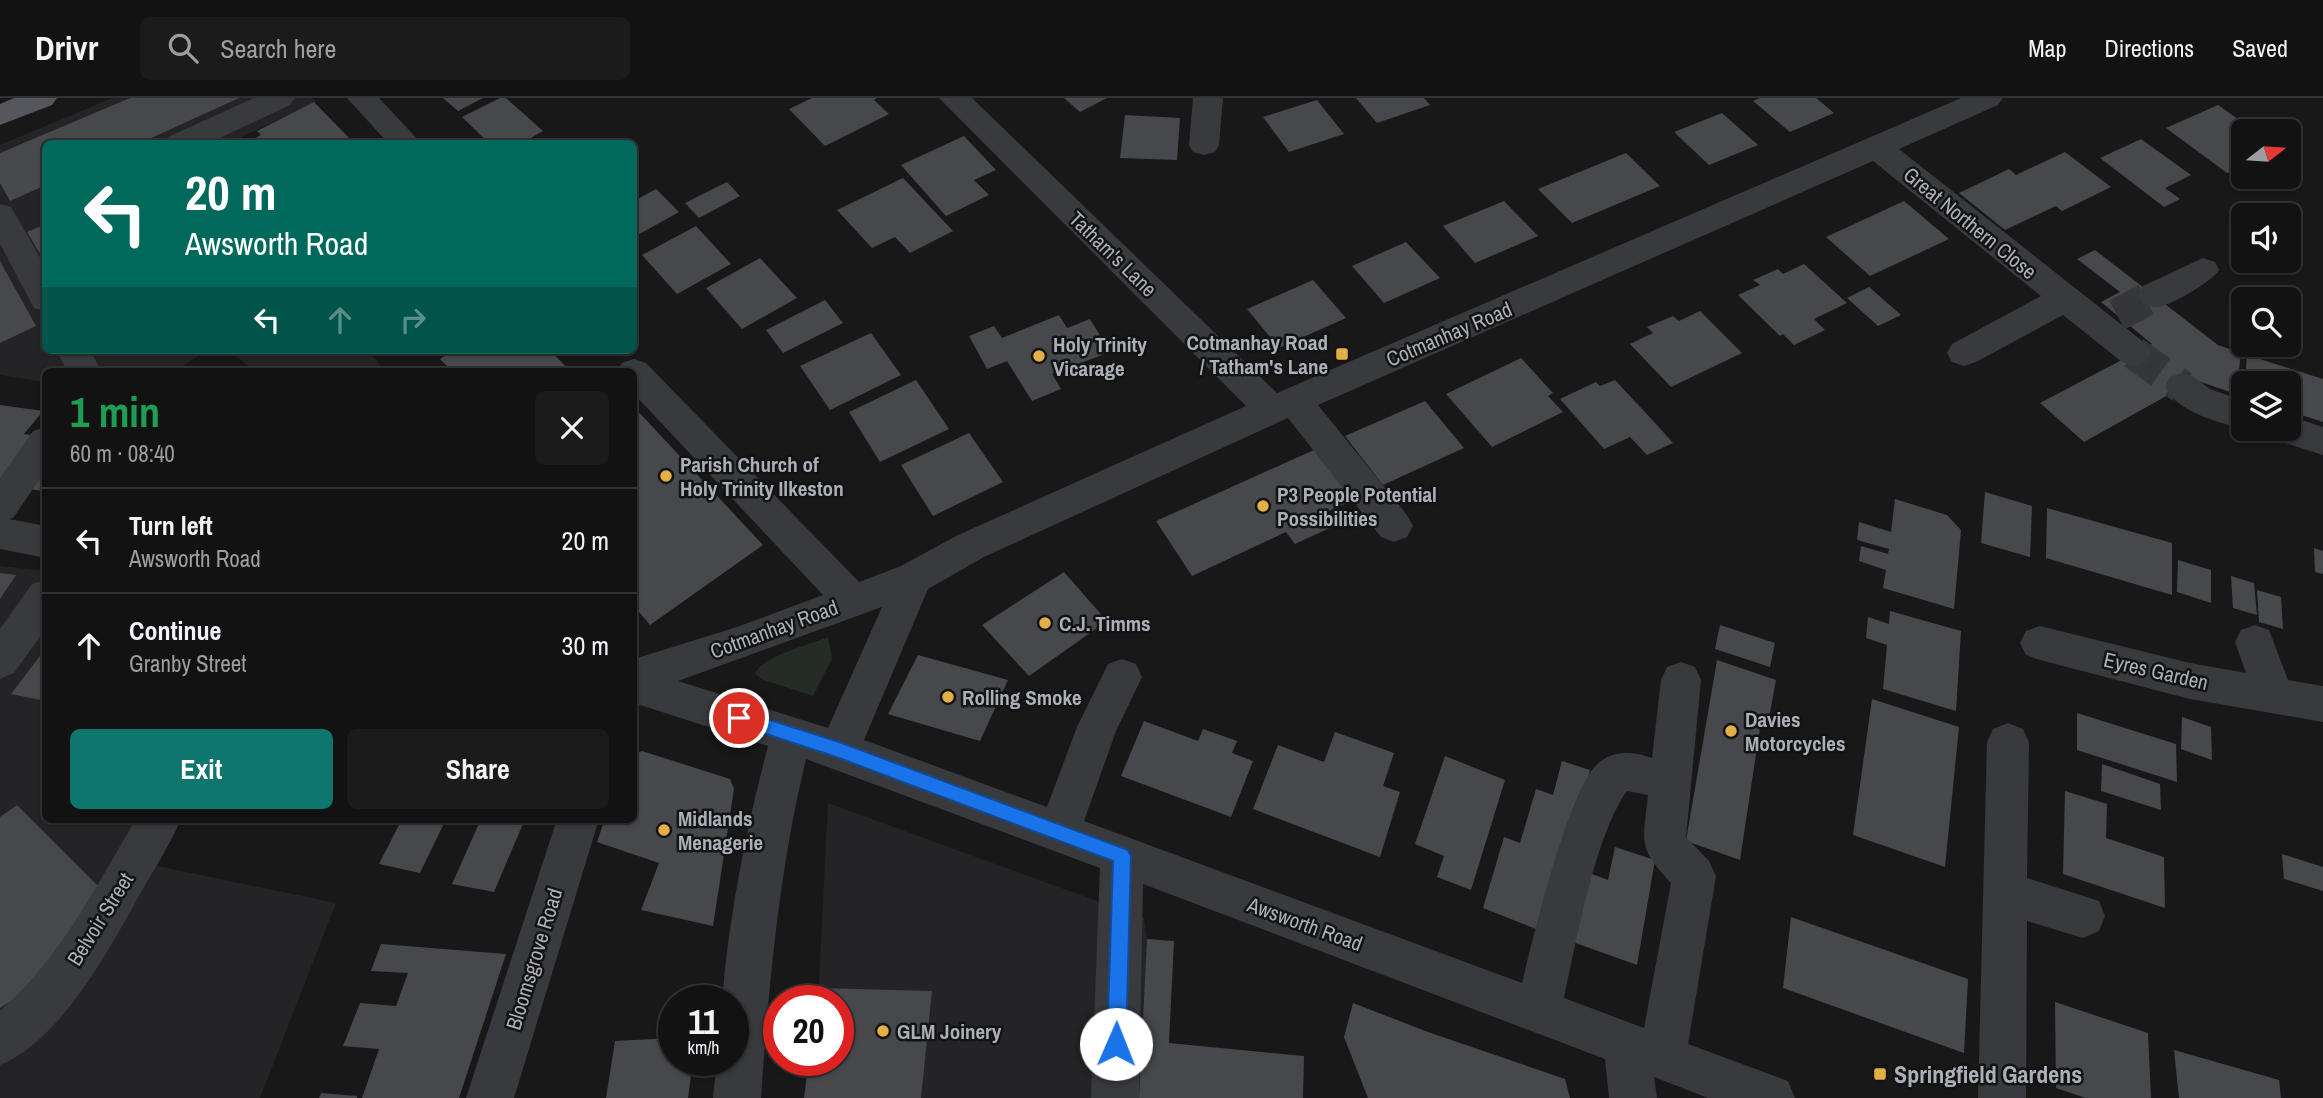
<!DOCTYPE html>
<html lang="en">
<head>
<meta charset="utf-8">
<style>
	body { margin:0; font-family:"Archivo Narrow",sans-serif; background:#1b1b1c; color:#f1f3f6; height:100vh; display:flex; flex-direction:column; font-size:26px; white-space:nowrap }
	* { box-sizing:border-box; margin:0 }
	p { font-size:23px; color:#9c9ea0 }
	.icon { flex:none; width:38px; height:38px; fill:none; stroke:currentColor; stroke-width:2; stroke-linecap:round; stroke-linejoin:round }
	.map { position:relative; flex:1; overflow:hidden }
	.drawer { position:absolute; left:42px; top:270px; width:595px; height:455px; display:flex; flex-direction:column; background:#121213; border-radius:10px; box-shadow:0 2px 5px #0004,0 0 0 2px #313233 }
	.drawer>* { flex:none }
	.guide { position:absolute; left:42px; top:42px; width:595px; height:214px; border-radius:10px; box-shadow:0 2px 5px #0004,0 0 0 2px #313233; background:#00695c; color:#fff; overflow:hidden }
	.needle { width:46px; rotate:73deg }
	.buttons { position:absolute; left:2231px; top:21px; display:grid; gap:14px }
	.buttons a { display:grid; place-items:center; width:70px; height:70px; border-radius:10px; background:#121213; box-shadow:0 2px 5px #0004,0 0 0 2px #313233; font-size:35px }
	.speed { position:absolute; left:658px; top:887px; display:flex; gap:14px; font-size:35px; font-weight:700; text-align:center }
	.speed>* { display:grid; place-content:center; width:91px; height:91px; border-radius:50%; background:#121213; box-shadow:0 2px 5px #0004,0 0 0 2px #313233; line-height:1 }
	.speed small { font-size:18px; font-weight:400 }
	.speed .limit { border:10px solid #d22; background:#fff; color:#111 }
	.pin { position:absolute; display:grid; place-items:center; width:60px; height:60px; color:#fff; margin:-30px; border:4px solid #fff; border-radius:50%; box-shadow:0 2px 7px #0007 }
	.me { position:absolute; width:77px; margin:-38px; rotate:1deg; stroke-linejoin:round; filter:drop-shadow(0 0 5px #0008) }
	.turn { display:flex; align-items:center; gap:24px; height:147px; padding:0 28px; font-size:32px }
	.turn .icon { width:91px; height:91px; stroke-width:2.5 }
	.turn b { display:block; font-size:49px; line-height:60px }
	.lanes { display:flex; align-items:center; height:66px; padding:0 28px; background:#0003; justify-content:center; gap:35px; direction:ltr }
	.lanes .off { opacity:.35 }
	.round { display:grid; place-items:center; flex:none; width:74px; height:74px; border-radius:10px; background:#1b1b1c }
	.head { display:flex; align-items:center; justify-content:space-between; height:119px; padding:0 28px }
	h1 { font-size:42px; font-weight:700; line-height:52px; color:#1e9e55 }
	.button { display:flex; gap:14px; margin-top:auto; padding:14px 28px }
	.button a { flex:1; height:80px; border-radius:10px; background:#0f766e; color:#fff; font-size:28px; font-weight:700; line-height:80px; text-align:center }
	.button a+a { background:#1b1b1c; color:#f1f3f6 }
	ul { padding:0; list-style:none }
	li { display:flex; align-items:center; gap:21px; height:105px; padding:0 28px; border-top:2px solid #313233 }
	li div { flex:1 }
	li b { display:block; font-size:26px }
	li em { font-style:normal }
	header { display:flex; align-items:center; gap:42px; box-sizing:border-box; height:98px; padding:0 35px; background:#121213; border-bottom:2px solid #313233 }
	header strong { font-size:33px }
	nav { display:flex; gap:38px; margin-inline-start:auto; font-size:24px }
	.search { width:490px; height:63px; background:#1b1b1c; display:flex; align-items:center; gap:18px; box-sizing:border-box; padding:0 24px; border-radius:10px; color:#9c9ea0; font-size:26px }
	.map>svg:first-child { display:block }
	.built { fill:#242426 }
	.green { fill:#242c25 }
	.building { fill:#47484c }
	.lines { fill:none; stroke-linecap:round; stroke-linejoin:round }
	.minor-tunnel { stroke:#353639; stroke-width:33; stroke-dasharray:33 17; stroke-linecap:butt }
	.minor { fill:#393a3e; fill-rule:evenodd }
	.major { fill:#55575d; fill-rule:evenodd }
	.route { fill:#1a73e8; stroke:#114b97; stroke-width:2 }
	.poi-dot { fill:#e4b045; stroke:#131314; stroke-width:2.5 }
	.labels { text-anchor:middle; dominant-baseline:central; stroke-width:5; stroke-linejoin:round; paint-order:stroke }
	.street-label { font-size:21px; fill:#abafb8; stroke:#131314 }
	.poi-label { font-size:21px; font-weight:bold; fill:#abafb8; stroke:#131314; text-anchor:start }
	.near-poi-label { font-size:24px; font-weight:bold; fill:#abafb8; stroke:#131314; text-anchor:start }
</style>
</head>
<body>
<header>
<strong>Drivr</strong>
<div class="search"><svg class="icon" aria-label="search" viewBox="0 0 24 24"><circle cx="10" cy="10" r="6"/><path d="M15 15l6 6"/></svg>Search here</div>
<nav><a>Map</a><a>Directions</a><a>Saved</a></nav>
</header>
<div class="map">
<svg width="2323" height="1000" viewBox="0 0 2323 1000">
	<rect width="100%" height="100%" fill="#181819"/>
	<path class="built" d="M112,0H313L316,4L228,45L46,46V252H208L174,273H46L45,284L0,277V47Z
		M230,252H368L385,273H254Z
		M0,468L45,473L46,721H172L148,766L336,805L260,1000H0Z
		M828,705L1144,820L1147,841L1139,1000H804L809,963L838,962V903H818Z"/>
	<path class="green" d="M828,539L832,561L813,598L764,582L755,576C762,558 809,547 828,539Z"/>
	<path class="building" d="M130,0H239L138,46H46V87L10,103L0,85V55Z
		M443,0H483L458,13Z
		M500,0H506L543,33L520,46H490L462,19Z
		M812,0H877L874,2L889,16L825,48L789,11Z
		M1064,0H1107L1080,14Z
		M1356,0H1424L1430,7L1377,25Z
		M1760,0H1816L1834,15L1790,34L1753,3Z
		M1317,2L1344,36L1289,54L1263,19Z
		M314,4L355,46H244L261,37L257,33Z
		M2218,7L2255,33H2244V53L2232,58L2244,68L2227,75L2166,30Z
		M1722,15L1758,47L1709,67L1674,34Z
		M1125,17L1180,20L1177,62L1120,60Z
		M964,38L996,72L974,82L989,97L946,118L901,67Z
		M2141,41L2191,77L2165,90L2180,101L2164,109L2100,60Z
		M2065,54L2111,89L2062,113L2056,108L2005,132L1959,95L2009,71L2016,77Z
		M1626,55L1660,88L1572,125L1538,91Z
		M903,80L953,133L910,155L895,139L872,150L837,112Z
		M727,84L740,98L699,120L685,105Z
		M656,91L679,114L634,139V103Z
		M1504,103L1538,138L1475,165L1443,128Z
		M1904,103L1949,141L1870,178L1826,139Z
		M46,126V166L27,134Z
		M696,128L731,166L677,196L642,157Z
		M1406,144L1440,180L1384,205L1352,168Z
		M2095,152L2218,247L2241,255L2236,296L2195,282L2084,344L2040,305L2152,246L2101,204L2120,194L2077,161Z
		M760,160L797,200L742,231L706,190Z
		M0,163L36,228L0,245Z
		M1804,166L1847,205L1814,221L1825,232L1794,247L1783,236L1780,238L1738,197L1760,187L1753,182L1778,171L1783,176Z
		M1313,182L1346,220L1279,250L1247,211Z
		M1869,189L1901,217L1878,228L1847,200Z
		M825,202L843,225L783,255L766,232Z
		M1700,213L1742,255L1671,289L1630,246L1653,235L1647,229L1673,218L1679,223Z
		M1059,217L1067,230L1090,221L1110,254L1052,276L1061,291L1032,303L1007,263L987,271L969,238L994,228L1002,240Z
		M871,235L901,277L830,312L800,268Z
		M454,252H550L570,273H483L478,268L470,273H452L440,261Z
		M2247,257L2323,281V324L2289,313V285H2245Z
		M1521,260L1553,295L1548,298L1563,314L1492,349L1446,296Z
		M916,282L949,331L880,364L849,314Z
		M1615,282L1656,326L1673,345L1647,357L1630,339L1604,351L1560,301L1596,284L1600,288Z
		M1425,303L1464,350L1383,387L1345,338Z
		M0,307L43,313L24,336L37,338L0,387Z
		M634,309L763,447L650,527L634,508Z
		M969,335L1003,384L933,418L901,367Z
		M1316,351L1353,402L1325,415L1334,428L1295,446L1286,434L1192,478L1156,423Z
		M46,364V393L26,391Z
		M1985,394L2032,408L2030,459L1981,445Z
		M1895,401L1947,417L1961,432L1954,511L1883,490L1886,472L1859,463L1861,448L1888,456L1889,451L1857,442L1859,424L1891,434Z
		M2047,410L2172,445V497L2046,460Z
		M2314,450L2323,453V476L2315,474Z
		M2178,462L2211,472V505L2177,494Z
		M1064,474L1107,523L1029,578L982,527Z
		M0,475L16,477L0,501Z
		M2231,478L2254,485L2257,517L2233,510Z
		M2257,492L2281,499L2283,531L2259,524Z
		M1890,513L1961,533L1956,613L1883,591L1887,547L1866,540L1868,519L1889,526Z
		M1720,527L1775,545L1770,569L1715,551Z
		M46,550V603L11,596Z
		M918,557L1008,582L980,643L888,616Z
		M1717,562L1776,582L1769,620L1762,617L1740,762L1686,743Z
		M1872,601L1959,629L1945,769L1853,737Z
		M2077,615L2176,646L2177,684L2077,652Z
		M2182,619L2211,629L2212,662L2181,651Z
		M1144,623L1198,643L1203,631L1237,643L1232,655L1253,663L1231,719L1121,678Z
		M1335,634L1394,655L1383,688L1400,694L1380,759L1253,711L1278,647L1324,664Z
		M642,653L730,681L734,691L713,828L641,812L659,765L597,744L605,721H634V656Z
		M1445,658L1505,682L1471,792L1437,779L1444,758L1415,746Z
		M1562,663L1590,672L1546,835L1483,810L1504,739L1520,745L1536,691L1553,697Z
		M2102,666L2160,686L2161,712L2101,693Z
		M2065,693L2107,706L2106,740L2164,759L2165,810L2063,776Z
		M17,707L103,793L81,834L19,898L0,910V719Z
		M402,721H446L420,775L379,766Z
		M481,721H525L494,794L452,786Z
		M1615,749L1655,762L1637,867L1567,842L1581,772L1608,782Z
		M2282,756L2323,769V793L2284,781Z
		M1791,819L1968,881L1964,955L1783,890Z
		M1147,841L1174,843L1169,945L1304,958L1303,1000H1139Z
		M381,846L506,856L459,1000H362L379,951L343,948L360,905L396,908L408,875L371,873Z
		M820,890L932,893L921,1000H804L809,962H838V903H818Z
		M2055,904L2148,935L2151,1000H2086L2056,990Z
		M1353,905L1428,934L1565,981L1570,1000H1368L1344,939Z
		M674,940V962H693L688,1000H606L615,943Z
		M2174,952L2279,982L2281,1000H2179Z
		M321,995L357,998V1000H319Z"/>
	<g class="lines">
		<path class="minor-tunnel" d="M2117,217L2155,197
			M2134,255L2182,289"/>
		<path class="minor" d="M254,0H295L290,7L207,46H164L168,39Z
			M347,0H379L422,46H389Z
			M939,0H972L1277,295L1961,0H2003L1998,7L1899,51L2146,246L2151,255L2146,264L2134,268L2122,264L2063,217L1976,264L1964,268L1952,264L1947,255L1952,246L2041,198L1873,63L1318,307L1407,417L1413,428L1407,439L1394,444L1381,439L1288,320L984,459L928,491L864,642L1047,709L1077,629L1108,566L1122,561L1136,566L1142,579L1116,633L1084,723L1522,885C1532,845 1570,682 1601,663C1617,652 1634,654 1652,660L1661,582L1667,569L1681,564L1695,569L1701,582L1686,739L1709,763L1716,778L1688,946L1788,983L1795,1000H1708L1654,979L1657,1000H1609L1605,961L1143,786L1139,1000H1091L1100,770L806,661C779,772 769,885 761,1000H713L717,962H733V903H722C729,817 746,732 768,648L634,605V561L737,529L823,497L634,296V273H617L622,265L634,261L646,265L859,484L901,468L958,437L1246,308ZM882,509L828,630L678,583ZM1627,693L1648,697C1643,745 1637,748 1671,785L1644,930L1564,900C1576,845 1595,737 1627,693Z
			M1193,0H1223L1219,47L1215,54L1204,57L1193,54L1189,47Z
			M0,106L11,109L46,170V213L34,210L0,146Z
			M2203,160L2215,164L2219,172C2213,183 2168,210 2155,209C2151,209 2147,207 2143,206L2138,197L2143,188Z
			M56,252H90L98,267L97,273H63L64,267Z
			M2182,275L2194,279L2210,291L2244,303L2245,331C2218,324 2178,315 2165,289L2170,279Z
			M2289,318L2323,329V357L2273,341L2268,331H2289Z
			M46,329V372L13,420L9,421L46,428V460L0,451V380L33,333Z
			M46,482V530L14,575L0,581V531L32,486Z
			M2255,527L2269,532L2288,582L2323,588V624L2190,601L2040,562L2026,557L2020,545L2026,533L2040,528L2190,565L2246,575L2235,544L2241,532Z
			M2008,625L2023,631L2029,644L2027,780L2099,803L2105,818L2099,833L2083,840L2027,823L2026,1000H1978L1987,644L1993,631Z
			M136,721H181C170,747 154,771 140,796C109,852 61,942 0,967V913C60,861 96,788 136,721Z
			M557,721H599L514,1000H466Z"/>
		<path class="major" d="M14,0H57L52,7L0,27V6Z"/>
	</g>
	<path class="route" d="M739,612L839,644L1128,752L1131,758L1126,946L1123,953L1116,956L1110,953L1107,946L1113,763L839,660L733,625L731,620L733,614Z"/>
	<g class="poi-dot">
		<rect x="1335" y="249" width="14" height="14" rx="3.5"/>
		<circle cx="1039" cy="258" r="7"/>
		<circle cx="666" cy="378" r="7"/>
		<circle cx="1263" cy="408" r="7"/>
		<circle cx="1045" cy="525" r="7"/>
		<circle cx="948" cy="599" r="7"/>
		<circle cx="1731" cy="633" r="7"/>
		<circle cx="664" cy="732" r="7"/>
		<circle cx="883" cy="933" r="7"/>
		<rect x="1873" y="969" width="14" height="14" rx="3.5"/>
	</g>
	<g class="labels">
		<g class="street-label">
			<text transform="translate(1970 125) rotate(39)">Great Northern Close</text>
			<text transform="translate(1113 156) rotate(44)">Tatham's Lane</text>
			<text transform="translate(1449 236) rotate(-23)">Cotmanhay Road</text>
			<text transform="translate(774 531) rotate(-20)">Cotmanhay Road</text>
			<text transform="translate(2156 573) rotate(13)">Eyres Garden</text>
			<text transform="translate(100 821) rotate(-58)">Belvoir Street</text>
			<text transform="translate(1305 826) rotate(20)">Awsworth Road</text>
			<text transform="translate(534 861) rotate(-73)">Bloomsgrove Road</text>
		</g>
		<g class="poi-label">
			<text x="1328" y="244" text-anchor="end">Cotmanhay Road<tspan x="1328" dy="24">/ Tatham's Lane</tspan></text>
			<text x="1053" y="246">Holy Trinity<tspan x="1053" dy="24">Vicarage</tspan></text>
			<text x="680" y="366">Parish Church of<tspan x="680" dy="24">Holy Trinity Ilkeston</tspan></text>
			<text x="1277" y="396">P3 People Potential<tspan x="1277" dy="24">Possibilities</tspan></text>
			<text x="1059" y="525">C.J. Timms</text>
			<text x="962" y="599">Rolling Smoke</text>
			<text x="1745" y="621">Davies<tspan x="1745" dy="24">Motorcycles</tspan></text>
			<text x="678" y="720">Midlands<tspan x="678" dy="24">Menagerie</tspan></text>
			<text x="897" y="933">GLM Joinery</text>
		</g>
		<g class="near-poi-label">
			<text x="1894" y="976">Springfield Gardens</text>
		</g>
	</g>
</svg>
<div class="buttons">
<a><svg class="needle" viewBox="-14 -14 28 28"><path d="M0-13l5 13h-10z" fill="#e53935"/><path d="M0 13l5-13h-10z" fill="#9c9ea0"/></svg></a>
<a><svg class="icon" aria-label="sound" viewBox="0 0 24 24"><path d="M4 9h4l5-4v14l-5-4H4zM17 9q2 3 0 6"/></svg></a>
<a><svg class="icon" aria-label="search" viewBox="0 0 24 24"><circle cx="10" cy="10" r="6"/><path d="M15 15l6 6"/></svg></a>
<a><svg class="icon" aria-label="layers" viewBox="0 0 24 24"><path d="M12 4l9 5-9 5-9-5zM3 14l9 5 9-5"/></svg></a>
</div>
<div class="speed"><div>11<small>km/h</small></div><div class="limit">20</div></div>
<div class="pin" style="left:739px;top:620px;background:#d93025"><svg class="icon" aria-label="arrive" viewBox="0 0 24 24"><path d="M6 21V4h12l-3 4 3 4H6"/></svg></div>
<svg class="me" style="left:1116px;top:946px" viewBox="-20 -20 40 40"><circle r="19" fill="#fff"/><path d="M0-13L10 11 0 6-10 11z" fill="#1a73e8"/></svg>
<div class="guide">
<div class="turn"><svg class="icon" aria-label="left" viewBox="0 0 24 24"><path d="M17 20v-9H6M10 6l-5 5 5 5"/></svg><div><b>20 m</b>Awsworth Road</div></div>
<div class="lanes"><svg class="icon" aria-label="left" viewBox="0 0 24 24"><path d="M17 20v-9H6M10 6l-5 5 5 5"/></svg><svg class="icon off" aria-label="ahead" viewBox="0 0 24 24"><path d="M12 20V5M6 11l6-6 6 6"/></svg><svg class="icon off" aria-label="right" viewBox="0 0 24 24"><path d="M7 20v-9h11M14 6l5 5-5 5"/></svg></div>
</div>
<section class="drawer">
<div class="head"><div><h1>1 min</h1><p>60 m · 08:40</p></div><a class="round"><svg class="icon" aria-label="close" viewBox="0 0 24 24"><path d="M6 6l12 12M18 6L6 18"/></svg></a></div>
<ul>
<li><svg class="icon" aria-label="left" viewBox="0 0 24 24"><path d="M17 20v-9H6M10 6l-5 5 5 5"/></svg><div><b>Turn left</b><p>Awsworth Road</p></div><em>20 m</em></li>
<li><svg class="icon" aria-label="ahead" viewBox="0 0 24 24"><path d="M12 20V5M6 11l6-6 6 6"/></svg><div><b>Continue</b><p>Granby Street</p></div><em>30 m</em></li>
</ul>
<div class="button"><a>Exit</a><a>Share</a></div>
</section>
</div>
</body>
</html>
